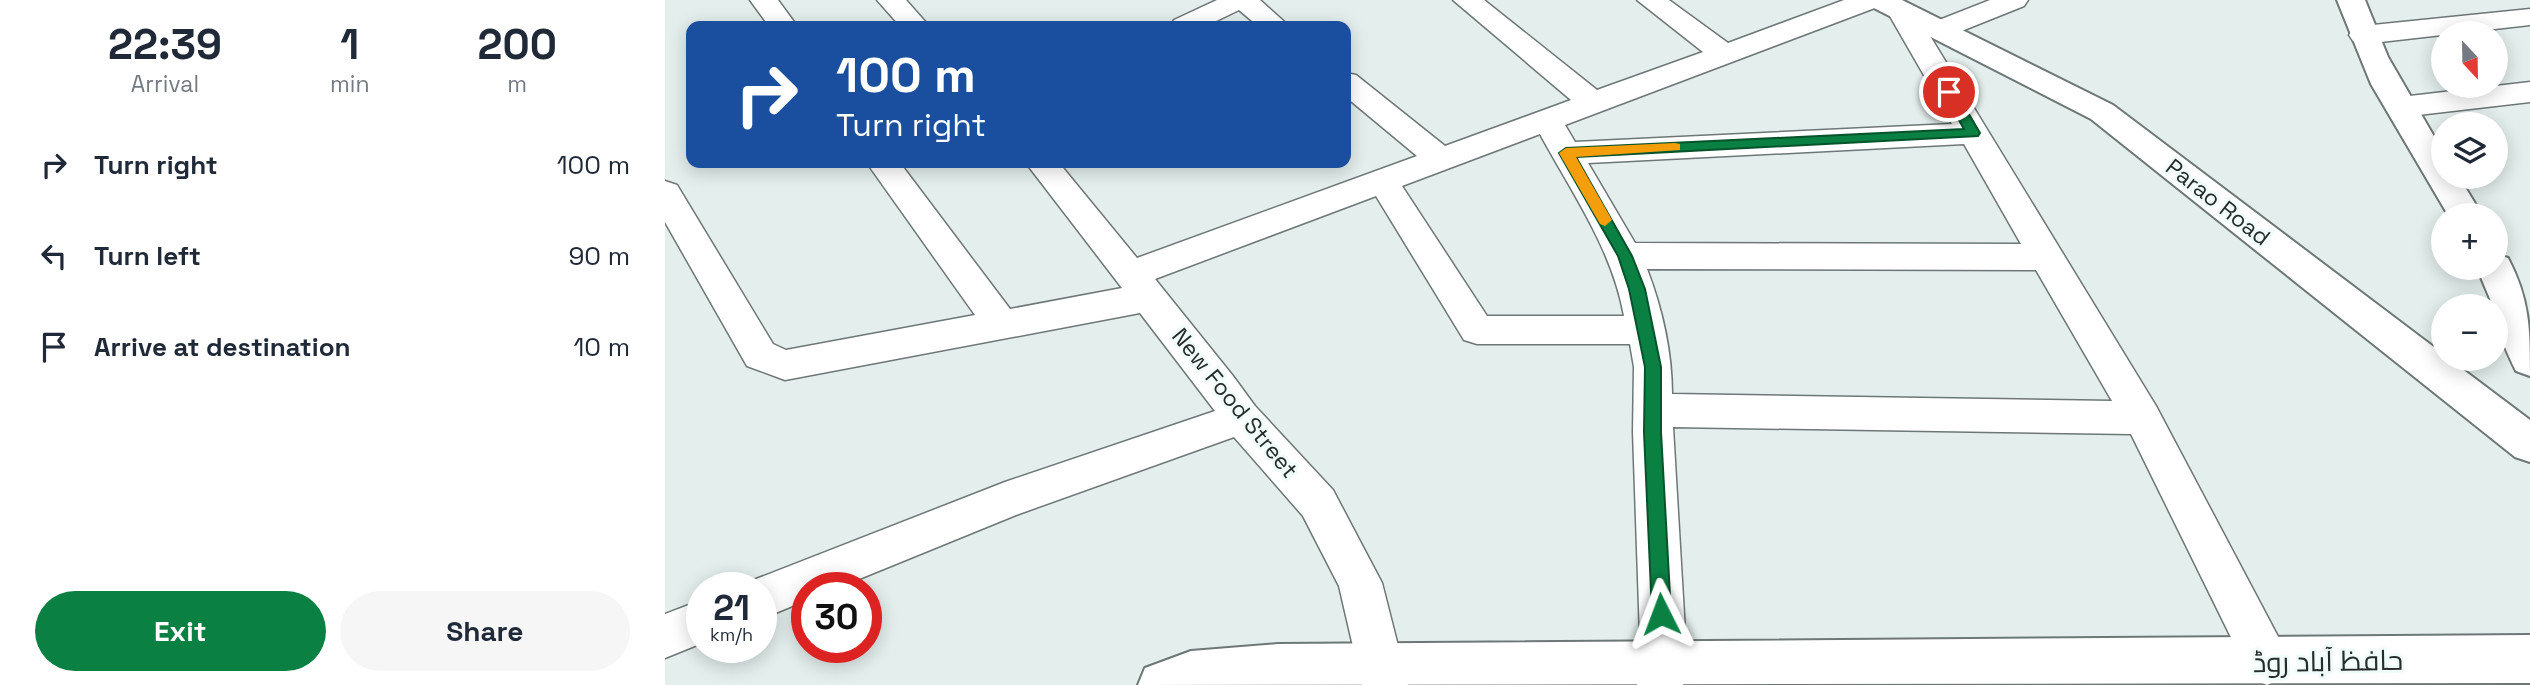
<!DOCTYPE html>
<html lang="en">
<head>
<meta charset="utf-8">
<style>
	body { margin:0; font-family:"Space Grotesk",Cairo,sans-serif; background:#f6f6f7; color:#1f2937; height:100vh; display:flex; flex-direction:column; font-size:26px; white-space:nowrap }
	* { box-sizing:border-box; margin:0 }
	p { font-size:23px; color:#747a83 }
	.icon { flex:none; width:38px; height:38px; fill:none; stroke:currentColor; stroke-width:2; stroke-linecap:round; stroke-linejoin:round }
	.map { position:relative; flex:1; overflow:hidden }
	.panel { display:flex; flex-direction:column; background:#fff; width:665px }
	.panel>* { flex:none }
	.hud { position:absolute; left:21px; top:21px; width:665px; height:147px; border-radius:14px; box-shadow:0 4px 18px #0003; background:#1a4fa0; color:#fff; overflow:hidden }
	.needle { width:46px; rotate:158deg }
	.controls { position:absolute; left:1766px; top:21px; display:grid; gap:14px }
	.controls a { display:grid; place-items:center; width:77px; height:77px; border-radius:50%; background:#fff; box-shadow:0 4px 18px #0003; font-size:35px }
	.speed { position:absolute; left:21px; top:572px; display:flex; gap:14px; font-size:35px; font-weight:700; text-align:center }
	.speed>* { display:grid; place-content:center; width:91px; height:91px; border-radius:50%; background:#fff; box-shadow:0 4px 18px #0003; line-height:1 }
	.speed small { font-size:18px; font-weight:400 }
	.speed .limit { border:10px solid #d22; background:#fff; color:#111 }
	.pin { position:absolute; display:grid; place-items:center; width:60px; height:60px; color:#fff; margin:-30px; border:4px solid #fff; border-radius:50%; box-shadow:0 2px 7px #0007 }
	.me { position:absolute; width:77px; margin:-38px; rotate:357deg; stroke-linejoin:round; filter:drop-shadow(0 0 5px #0008) }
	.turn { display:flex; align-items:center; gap:24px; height:147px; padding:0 35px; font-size:32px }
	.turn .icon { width:91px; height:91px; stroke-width:2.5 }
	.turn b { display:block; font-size:49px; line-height:60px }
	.eta { display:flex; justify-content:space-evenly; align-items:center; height:119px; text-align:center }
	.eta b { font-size:42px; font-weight:600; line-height:49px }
	.cta { display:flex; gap:14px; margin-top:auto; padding:14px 35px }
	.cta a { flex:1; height:80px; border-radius:42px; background:#0b8043; color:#fff; font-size:28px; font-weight:600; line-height:80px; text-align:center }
	.cta a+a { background:#f6f6f7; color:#1f2937 }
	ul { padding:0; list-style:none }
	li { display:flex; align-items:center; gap:21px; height:91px; padding:0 35px }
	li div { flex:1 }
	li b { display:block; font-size:26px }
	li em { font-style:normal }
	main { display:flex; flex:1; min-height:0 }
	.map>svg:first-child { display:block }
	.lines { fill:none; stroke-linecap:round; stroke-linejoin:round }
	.minor-casing { stroke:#6d7776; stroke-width:3 }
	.major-casing { stroke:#6d7776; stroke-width:4 }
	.minor { fill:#fff; fill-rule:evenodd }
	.major { fill:#fff; fill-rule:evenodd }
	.route { fill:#0b8043; stroke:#07532c; stroke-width:2 }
	.slow { fill:#f59e0b }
	.labels { text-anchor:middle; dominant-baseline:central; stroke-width:6; stroke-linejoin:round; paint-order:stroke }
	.street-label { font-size:23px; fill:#272b2a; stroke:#f0fcfa }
	.near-street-label { font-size:28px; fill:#272b2a; stroke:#f0fcfa }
</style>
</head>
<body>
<main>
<section class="panel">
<div class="eta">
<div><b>22:39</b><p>Arrival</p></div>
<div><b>1</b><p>min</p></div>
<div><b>200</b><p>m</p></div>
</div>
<ul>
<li><svg class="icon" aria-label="right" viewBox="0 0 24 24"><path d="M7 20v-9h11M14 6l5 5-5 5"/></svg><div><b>Turn right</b></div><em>100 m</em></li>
<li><svg class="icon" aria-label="left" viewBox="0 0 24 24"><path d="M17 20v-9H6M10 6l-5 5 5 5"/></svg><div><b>Turn left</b></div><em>90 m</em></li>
<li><svg class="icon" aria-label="arrive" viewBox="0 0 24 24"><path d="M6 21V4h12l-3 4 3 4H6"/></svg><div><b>Arrive at destination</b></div><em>10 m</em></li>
</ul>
<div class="cta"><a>Exit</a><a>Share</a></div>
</section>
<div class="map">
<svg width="1865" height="685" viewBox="0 0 1865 685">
	<rect width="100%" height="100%" fill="#e3eeed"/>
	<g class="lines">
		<g class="minor-casing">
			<path id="minor" d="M85,0H113L132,26H104Z
				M212,0H241L264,26H235Z
				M552,0H595L624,26H593L574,10L541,26H505L509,20Z
				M788,0H819L932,90L1038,52L972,0H1004L1063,43L1179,0H1219L1215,6L900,125L910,142L1287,124L1222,11L1226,5L1236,3L1246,5L1261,29L1264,24L1325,0H1363L1359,6L1284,36L1274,39L1265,36L1491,406L1618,646L1625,662L1618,678L1602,685L1586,678L1466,434L1008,427L1022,666L1018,685H972L976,666L968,432L969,367L965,344H812L799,340L711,196L490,279L568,376L590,406L668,490L717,583L743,685H697L674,586L638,516L569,437L351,515L172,588H142V600L96,619V588H78L81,583L340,482L550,411L475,313L120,380L82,366L0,222V181L12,185L108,344L121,350L310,315L202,163H235L345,309L457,288L361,163H394L472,258L752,156L681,97V73L691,75L780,146L906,100ZM875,134C907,193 947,249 959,316H822L737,186ZM1299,144L1356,244L970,243L923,163ZM982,269L1371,270L1447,401L1007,394C1007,352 997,308 982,269Z
				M1865,9V25L1698,44L1688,41L1684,35L1688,29L1698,26Z
				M1865,82V102L1736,117L1725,114L1721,107L1725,100L1736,97Z
				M37,600V643L0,658V614Z"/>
		</g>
		<g class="major-casing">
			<path id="major" d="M1201,0H1237L1448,105L1778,354V359H1784L1865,420V462L1850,457L1426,119L1205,6Z
				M1672,0H1700L1723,57L1778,152V177H1794L1817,215H1783L1706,84Z
				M1830,254L1843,258C1865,300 1865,329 1865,376L1851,371C1842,353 1830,327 1830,306H1828L1812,268H1830Z
				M1865,635V683L473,685L480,668L526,651L613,644Z"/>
		</g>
		<use href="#minor" class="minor"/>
		<use href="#major" class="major"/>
	</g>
	<path class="route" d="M1284,88L1291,92L1315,133L1313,136L911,157L967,256L980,289L996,367V432L1006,614L1003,621L996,623L990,621L987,614L979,432L980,367L964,289L953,256L894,153L901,148L1299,129L1278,92Z"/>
	<path class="slow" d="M1010,143L1015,144V150L911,157L947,220L940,226L935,224L894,153L901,148Z"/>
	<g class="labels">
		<g class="street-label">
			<text transform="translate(1553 202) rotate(38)">Parao Road</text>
			<text transform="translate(570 403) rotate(51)">New Food Street</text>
		</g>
		<g class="near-street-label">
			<text transform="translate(1663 661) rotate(-1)">حافظ آباد روڈ</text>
		</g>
	</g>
</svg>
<div class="controls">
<a><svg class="needle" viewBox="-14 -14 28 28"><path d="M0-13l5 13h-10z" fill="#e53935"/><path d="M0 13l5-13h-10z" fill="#747a83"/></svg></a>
<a><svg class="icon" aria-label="layers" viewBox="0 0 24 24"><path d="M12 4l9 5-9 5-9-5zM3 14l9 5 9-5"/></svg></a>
<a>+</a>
<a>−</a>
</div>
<div class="speed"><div>21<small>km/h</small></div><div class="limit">30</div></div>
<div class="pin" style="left:1284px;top:92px;background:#d93025"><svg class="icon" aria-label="arrive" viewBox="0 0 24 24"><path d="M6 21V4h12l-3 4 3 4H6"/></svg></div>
<svg class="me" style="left:996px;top:614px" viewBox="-20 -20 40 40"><path d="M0-17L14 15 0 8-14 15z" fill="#0b8043" stroke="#fff" stroke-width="4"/></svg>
<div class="hud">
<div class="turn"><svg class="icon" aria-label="right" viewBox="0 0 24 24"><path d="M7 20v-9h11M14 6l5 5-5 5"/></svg><div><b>100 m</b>Turn right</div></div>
</div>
</div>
</main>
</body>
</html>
